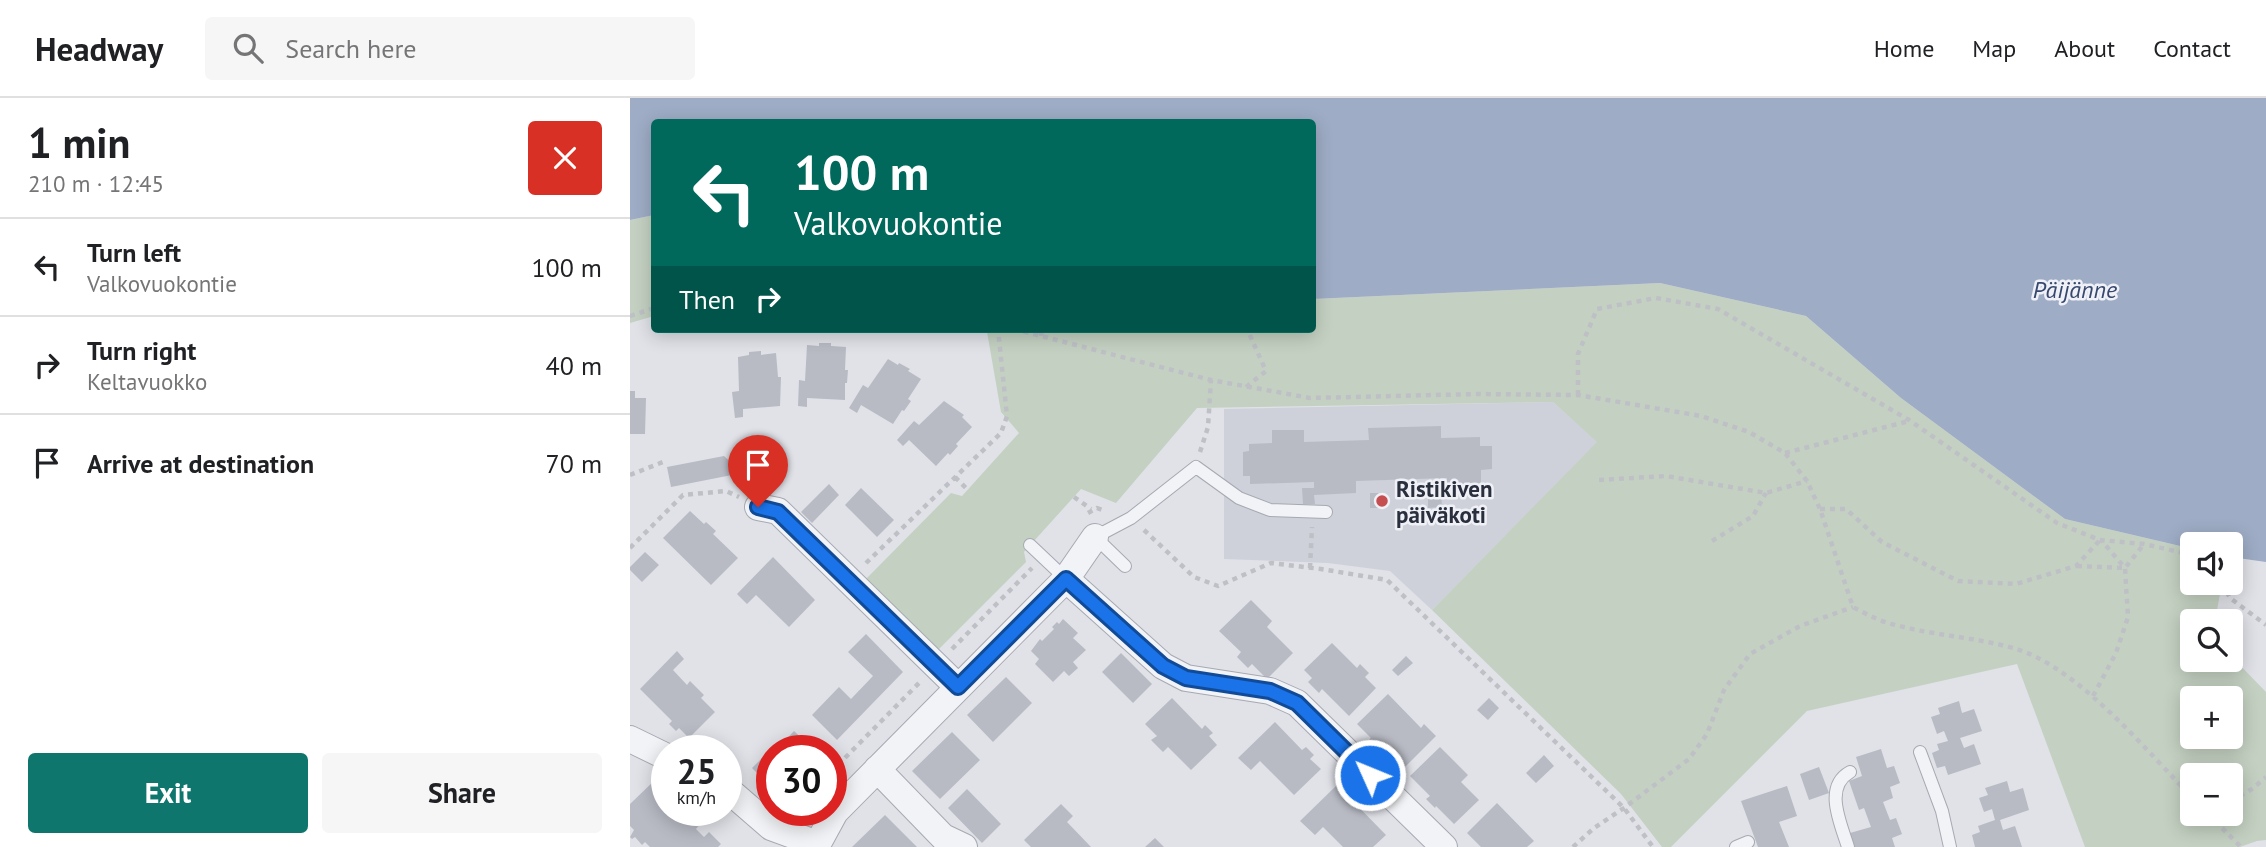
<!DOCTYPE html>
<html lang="en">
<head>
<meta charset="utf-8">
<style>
	body { margin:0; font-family:"PT Sans",sans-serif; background:#f6f6f6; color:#202124; height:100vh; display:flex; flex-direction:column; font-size:26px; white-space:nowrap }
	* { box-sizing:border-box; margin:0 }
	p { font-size:23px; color:#757577 }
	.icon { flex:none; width:38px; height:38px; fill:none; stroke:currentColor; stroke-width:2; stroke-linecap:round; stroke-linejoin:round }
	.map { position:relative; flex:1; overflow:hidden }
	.side { display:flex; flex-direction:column; background:#fff; width:630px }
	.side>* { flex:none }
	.top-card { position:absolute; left:21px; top:21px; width:665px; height:214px; border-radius:7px; box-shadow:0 4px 18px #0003; background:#00695c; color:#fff; overflow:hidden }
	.fabs { position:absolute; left:1550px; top:434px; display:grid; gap:14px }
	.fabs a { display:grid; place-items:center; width:63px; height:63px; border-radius:7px; background:#fff; box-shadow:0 4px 18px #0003; font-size:35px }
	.speed { position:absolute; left:21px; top:637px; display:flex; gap:14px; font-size:35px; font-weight:700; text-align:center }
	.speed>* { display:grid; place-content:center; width:91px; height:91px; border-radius:50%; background:#fff; box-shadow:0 4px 18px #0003; line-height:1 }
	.speed small { font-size:18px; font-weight:400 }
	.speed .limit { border:10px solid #d22; background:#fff; color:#111 }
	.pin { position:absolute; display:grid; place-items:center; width:60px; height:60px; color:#fff; margin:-72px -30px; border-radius:50% 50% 50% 0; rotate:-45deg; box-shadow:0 0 7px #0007 }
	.pin .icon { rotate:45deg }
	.me { position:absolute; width:77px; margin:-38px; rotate:314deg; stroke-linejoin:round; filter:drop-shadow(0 0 5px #0008) }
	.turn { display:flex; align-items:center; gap:24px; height:147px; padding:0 28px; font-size:32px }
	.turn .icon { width:91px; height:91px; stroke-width:2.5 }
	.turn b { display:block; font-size:49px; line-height:60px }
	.then { display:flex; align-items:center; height:66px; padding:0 28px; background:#0003; gap:14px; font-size:26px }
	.round { display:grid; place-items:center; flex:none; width:74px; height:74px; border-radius:7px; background:#f6f6f6 }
	.overview { display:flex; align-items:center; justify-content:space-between; height:119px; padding:0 28px }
	h1 { font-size:42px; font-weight:800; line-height:52px }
	.cta { display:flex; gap:14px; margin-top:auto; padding:14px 28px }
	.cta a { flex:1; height:80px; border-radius:7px; background:#0f766e; color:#fff; font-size:28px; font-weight:800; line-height:80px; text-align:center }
	.cta a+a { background:#f6f6f6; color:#202124 }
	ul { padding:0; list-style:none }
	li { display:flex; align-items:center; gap:21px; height:98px; padding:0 28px; border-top:2px solid #e0e0e0 }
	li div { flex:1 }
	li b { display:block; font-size:26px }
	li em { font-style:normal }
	header { display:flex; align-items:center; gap:42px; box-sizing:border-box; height:98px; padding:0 35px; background:#fff; border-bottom:2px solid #e0e0e0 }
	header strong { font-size:33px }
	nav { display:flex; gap:38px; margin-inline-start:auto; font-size:24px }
	.search { width:490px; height:63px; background:#f6f6f6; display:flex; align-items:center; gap:18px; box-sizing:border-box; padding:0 24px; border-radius:7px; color:#757577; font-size:26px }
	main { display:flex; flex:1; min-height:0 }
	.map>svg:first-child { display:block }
	.built { fill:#ced1da }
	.green { fill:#c4d1c2; fill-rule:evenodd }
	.water { fill:#9eacc5 }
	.building { fill:#b8bbc4 }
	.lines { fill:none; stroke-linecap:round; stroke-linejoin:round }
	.service-casing { stroke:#a6a9b2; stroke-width:14 }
	.minor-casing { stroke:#a6a9b2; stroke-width:28 }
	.path { stroke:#bec0c6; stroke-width:4.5; stroke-dasharray:5 5; stroke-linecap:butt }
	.service { stroke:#f2f3f6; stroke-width:12 }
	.minor { stroke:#f2f3f6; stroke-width:26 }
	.route-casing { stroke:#114b97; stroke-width:18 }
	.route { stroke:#1a73e8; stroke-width:12 }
	.poi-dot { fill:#c44e50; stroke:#eff1f6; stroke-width:2.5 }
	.labels { text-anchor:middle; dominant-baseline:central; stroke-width:5; stroke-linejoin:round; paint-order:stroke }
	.poi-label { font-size:23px; font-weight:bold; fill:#2a2f3e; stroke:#eff1f6; text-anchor:start }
	.water-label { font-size:24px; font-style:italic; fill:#37486f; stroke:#eff1f6 }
</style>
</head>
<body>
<header>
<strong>Headway</strong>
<div class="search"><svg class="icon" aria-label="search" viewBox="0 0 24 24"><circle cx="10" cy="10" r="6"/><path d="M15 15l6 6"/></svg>Search here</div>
<nav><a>Home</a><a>Map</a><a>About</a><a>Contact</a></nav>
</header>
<main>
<section class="side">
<div class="overview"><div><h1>1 min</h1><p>210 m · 12:45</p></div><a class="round" style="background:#d93025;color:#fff"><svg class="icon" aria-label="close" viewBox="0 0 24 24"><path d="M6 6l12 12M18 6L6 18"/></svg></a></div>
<ul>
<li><svg class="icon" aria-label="left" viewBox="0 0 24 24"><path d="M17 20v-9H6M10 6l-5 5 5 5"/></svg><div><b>Turn left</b><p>Valkovuokontie</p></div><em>100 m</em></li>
<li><svg class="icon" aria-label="right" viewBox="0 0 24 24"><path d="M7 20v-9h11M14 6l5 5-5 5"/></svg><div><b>Turn right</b><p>Keltavuokko</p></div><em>40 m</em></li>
<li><svg class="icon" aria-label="arrive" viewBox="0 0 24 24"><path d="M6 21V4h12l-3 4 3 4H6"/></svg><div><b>Arrive at destination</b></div><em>70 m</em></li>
</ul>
<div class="cta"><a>Exit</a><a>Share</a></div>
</section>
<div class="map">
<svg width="1636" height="749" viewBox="0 0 1636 749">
	<rect width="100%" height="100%" fill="#e0e2e8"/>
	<path class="built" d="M923,304L968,344L802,512L760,473L698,465L594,461V311Z"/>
	<path class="green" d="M24,117V218L0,225V122Z
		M1030,185L1176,218L1271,300L1435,421L1563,451V485H1592L1585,523H1563V562H1601V558L1636,594V742L1627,743L1610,749H1455L1387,566L1177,613L1041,749H1032L991,696L802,512L967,344L923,304L567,310L486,405L451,391L394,454L396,464L305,555L234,483L321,395L332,398L389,335L371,314L357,234L353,231H682L683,201ZM1563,600H1601V639H1563ZM1563,677H1601V716H1563Z"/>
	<path class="water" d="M0,0H1636V464L1601,459V446H1563V451L1435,421L1271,300L1176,218L1030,185L683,201L682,24H24V117L0,122Z"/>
	<path class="building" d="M189,245H201V248L216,249L215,272H218L217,285H215V302L177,300V309L168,308L169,282L175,283L177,247L189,248Z
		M131,253V257L146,255L148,279H151L150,308L113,311V319L105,320L102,294L109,293L108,259L119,257V254Z
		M258,261L268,267L269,265L280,271L278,273L291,281L278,301L281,303L274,313L272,312L263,326L231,307L227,315L219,310L233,287L238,290Z
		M0,293H5V300H16L15,336H0Z
		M314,303L334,317L332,319L342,329L326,346L328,348L320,357L318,355L306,368L279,342L273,348L267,342L284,323L289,327Z
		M811,328V340L850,339V348H862V371L851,372V392L817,393V380L726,383V395L684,397L685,406H673L672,390H684V384L620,386V378H613V354L619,353V346L642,345V332H674V344L739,342L738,330Z
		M94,358L112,375L41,389L37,369Z
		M199,386L209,397L182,425L171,414Z
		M231,390L264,422L247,439L215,407Z
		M798,394H811L812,409L798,410Z
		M740,395H752V410H740Z
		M60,413L74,426L76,424L86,433L83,436L108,460L81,487L33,440Z
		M15,454L29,467L12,484L0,472V469Z
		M143,459L185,502L159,529L126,497L117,506L107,496Z
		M621,502L642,523L637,529L663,555L637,581L622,566L618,570L607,559L611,554L589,533Z
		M433,521L448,535L443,540L456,552L443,564L448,570L439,578L434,573L423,584L405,566L409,561L401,553L410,541L412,543L424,531L422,529L427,524L429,526Z
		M236,536L273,574L207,642L182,617L209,589L221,601L243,578L218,554Z
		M702,545L727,570L730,566L739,575L735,579L746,590L719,618L692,591L689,595L678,584L682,580L674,572Z
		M47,553L54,561L43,572L57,587L60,583L74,597L71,600L85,614L59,640L49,630L46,633L39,626L42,623L10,591Z
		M491,555L522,586L503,605L472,574Z
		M776,558L783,565L768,578L762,572Z
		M376,579L402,605L363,644L337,617Z
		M758,596L791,630L794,626L806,638L772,672L753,652L749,656L737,643L741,640L727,626Z
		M542,600L572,631L575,627L583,635L579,638L587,647L561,672L538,649L533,654L521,642L527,638L515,626Z
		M859,600L869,610L858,622L847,612Z
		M1329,603L1332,615L1344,611L1352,633L1330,640L1334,650L1344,646L1351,666L1318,677L1315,668L1307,670L1302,655L1309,652L1307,646L1318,643L1314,633L1307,636L1301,619L1310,616L1308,610Z
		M645,624L672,652L676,649L684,657L680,661L691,671L664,697L630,663L621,672L608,660Z
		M164,633L179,647L175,650L178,653H145Z
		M322,634L350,662L310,701L282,673Z
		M810,649L838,677L831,684L849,702L824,726L806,708L805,710L796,701L800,698L780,678Z
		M1251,651L1257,670L1264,668L1270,685L1260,689L1263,700L1253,704L1260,722L1266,720L1272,736L1262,740L1265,749H1225L1220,735L1241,729L1234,710L1229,712L1219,683L1232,678L1226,659Z
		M142,656V684L139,687L122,670L132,660L135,663Z
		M914,657L924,668L906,685L896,675Z
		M1189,669L1199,695L1179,702L1170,676Z
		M26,681L37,691L32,696L37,701V712H48L55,720L60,716L70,726L66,731L74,739L79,734L91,746L88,749H20L15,744L12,747L5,739L2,741L0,739L4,732L0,728V706Z
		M1377,683L1380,694L1393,690L1399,712L1370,722L1373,732L1385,728L1392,749H1345L1342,737L1350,734L1348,728L1365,722L1362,711L1354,714L1349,700L1358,697L1355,690Z
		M707,687L756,737L743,749H713L693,729L685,737L670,723Z
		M1157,688L1167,718L1149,724L1159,749H1128L1111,703Z
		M337,691L371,726L352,745L318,710Z
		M867,705L904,743L897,749H851L837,735Z
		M431,706L443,718L437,724L461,749H401L394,742Z
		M255,717L287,749H222Z
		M525,740L534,749H515Z"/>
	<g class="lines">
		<g class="service-casing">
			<path id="service" d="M400,447L436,481
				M495,468L465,439L501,420L566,369L609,400L640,412L696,414
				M1290,654L1312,713L1320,749
				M1106,749L1118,744
				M1218,749C1211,726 1193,689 1220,674"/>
		</g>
		<g class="minor-casing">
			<path id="minor" d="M128,409L148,413L328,589
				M436,481L533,568L556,580L640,593L667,605L814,749
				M0,641L37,659
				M247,671L313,739L334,749
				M96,690L141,729L187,746
				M186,749L205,714L436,481L465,439"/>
		</g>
		<path class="path" d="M0,218L24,210
			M384,231L581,282L680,300L847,296L948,297L1071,318L1119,334L1155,355L1177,383L1190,411L1223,509C1232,514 1242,519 1252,523C1295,537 1340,538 1383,550C1448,568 1516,653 1563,700
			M411,238L412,231
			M616,289L636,273L617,231
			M948,297V256L967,211L1026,200L1088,211L1279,322L1427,425L1470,442L1514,446L1563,457
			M570,354L578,329L581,282
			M1155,355L1279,323
			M0,377L33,364
			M325,379L338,392
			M969,382L1036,378L1136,395L1177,383
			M444,399L461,411
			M1190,411H1216L1252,444L1328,483L1386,486L1446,468L1470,442
			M458,415L467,410L475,413
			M514,432L564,479L588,488L641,465L691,471L757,482L994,710L1023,749
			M1082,443L1123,418L1136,395
			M0,450L53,397L96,393L109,399
			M236,465L371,335L377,318L368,231
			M1447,468L1495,470L1514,446
			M680,470L682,429
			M1592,485L1600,500L1636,527
			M322,551L402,470
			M1463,598L1486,555L1498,519L1495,470L1471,442
			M201,674L289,585
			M1601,703L1622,691L1636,679
			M1578,716L1611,749
			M943,749L964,730L994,710L1059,661L1077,636L1094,592L1120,556L1170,528L1223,509"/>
		<use href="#service" class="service"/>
		<use href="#minor" class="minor"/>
	</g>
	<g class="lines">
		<g class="route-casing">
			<path id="route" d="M128,409L148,414L328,589L436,481L533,568L556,580L640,593L667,605L740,677"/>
		</g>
		<use href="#route" class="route"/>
	</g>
	<circle class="poi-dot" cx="752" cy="403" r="7"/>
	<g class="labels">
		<g class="poi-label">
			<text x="766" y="390">Ristikiven<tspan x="766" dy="26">päiväkoti</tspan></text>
		</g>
		<g class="water-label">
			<text x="1445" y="191">Päijänne</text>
		</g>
	</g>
</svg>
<div class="fabs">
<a><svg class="icon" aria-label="sound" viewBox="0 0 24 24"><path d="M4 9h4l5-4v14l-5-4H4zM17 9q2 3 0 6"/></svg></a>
<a><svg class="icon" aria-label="search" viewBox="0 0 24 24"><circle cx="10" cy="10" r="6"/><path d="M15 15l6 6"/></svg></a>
<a>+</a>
<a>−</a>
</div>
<div class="speed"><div>25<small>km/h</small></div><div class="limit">30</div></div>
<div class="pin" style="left:128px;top:409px;background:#d93025"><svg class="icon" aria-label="arrive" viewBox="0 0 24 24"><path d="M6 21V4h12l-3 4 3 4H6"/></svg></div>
<svg class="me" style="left:740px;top:677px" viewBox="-20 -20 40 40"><circle r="17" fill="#1a73e8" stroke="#fff" stroke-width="3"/><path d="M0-11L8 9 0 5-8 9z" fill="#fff"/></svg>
<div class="top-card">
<div class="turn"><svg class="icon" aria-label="left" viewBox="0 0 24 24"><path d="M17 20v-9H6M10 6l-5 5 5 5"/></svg><div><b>100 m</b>Valkovuokontie</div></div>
<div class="then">Then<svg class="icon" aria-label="right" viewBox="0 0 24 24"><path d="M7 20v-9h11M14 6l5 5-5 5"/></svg></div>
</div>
</div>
</main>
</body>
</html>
